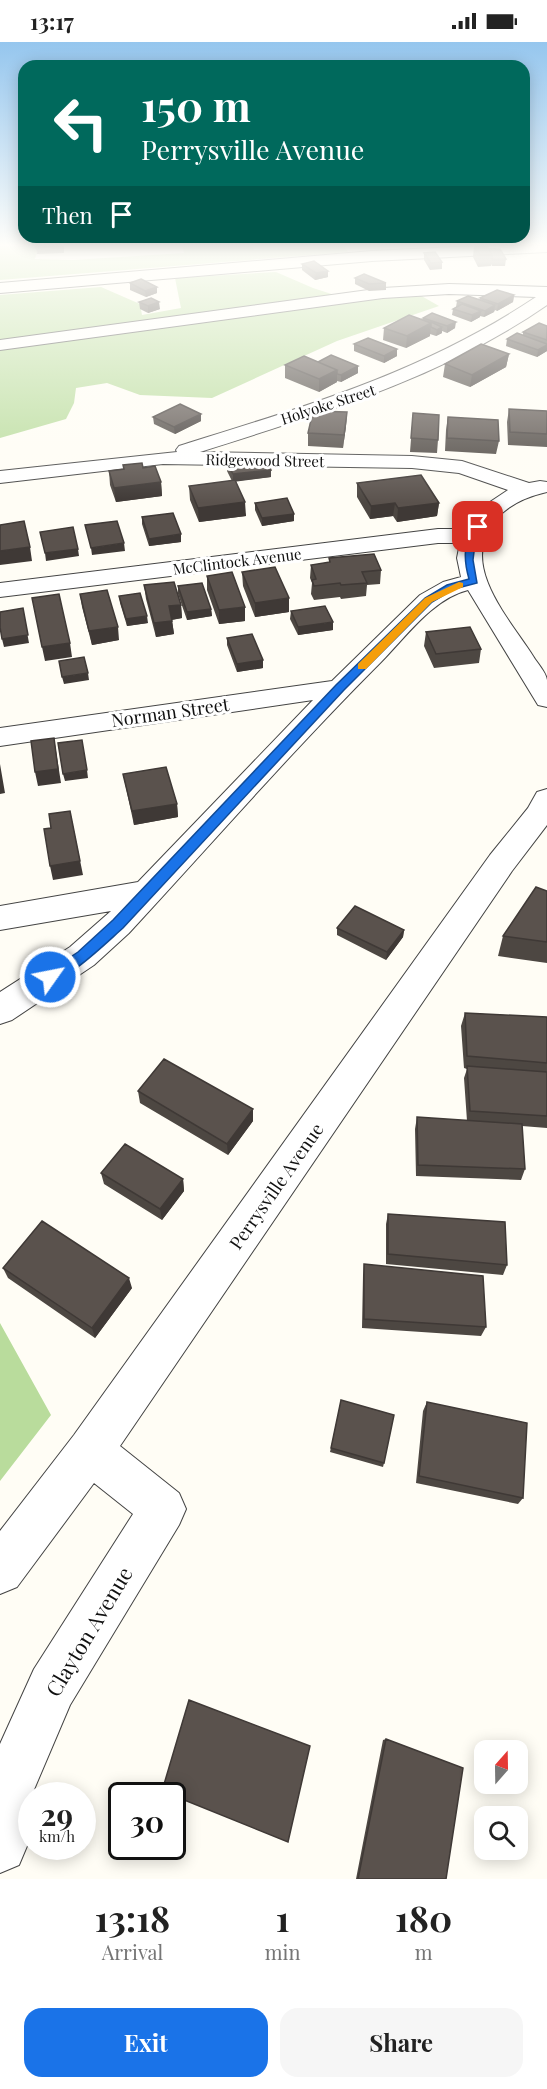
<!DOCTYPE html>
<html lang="en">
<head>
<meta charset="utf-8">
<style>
	body { margin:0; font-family:"Playfair Display",serif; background:#f6f6f6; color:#222; height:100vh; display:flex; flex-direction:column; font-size:22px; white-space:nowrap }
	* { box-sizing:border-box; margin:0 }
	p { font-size:20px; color:#767676 }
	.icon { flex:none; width:33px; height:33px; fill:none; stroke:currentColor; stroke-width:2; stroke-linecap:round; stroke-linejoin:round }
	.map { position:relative; height:1837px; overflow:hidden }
	.side { display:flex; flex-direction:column; background:#fff; flex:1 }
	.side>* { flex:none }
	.hud { position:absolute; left:18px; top:18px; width:512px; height:183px; border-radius:18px; box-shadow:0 3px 15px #0003; background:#00695c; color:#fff; overflow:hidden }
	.needle { width:39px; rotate:20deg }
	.controls { position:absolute; left:474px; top:1698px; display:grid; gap:12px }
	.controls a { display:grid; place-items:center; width:54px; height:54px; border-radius:12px; background:#fff; box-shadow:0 3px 15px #0003; font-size:30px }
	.speed { position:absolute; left:18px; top:1740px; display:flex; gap:12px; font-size:30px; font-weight:700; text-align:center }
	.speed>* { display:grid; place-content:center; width:78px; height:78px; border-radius:50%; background:#fff; box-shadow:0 3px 15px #0003; line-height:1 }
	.speed small { font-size:15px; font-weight:400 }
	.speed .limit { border:3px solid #111; border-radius:9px; background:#fff; color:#111 }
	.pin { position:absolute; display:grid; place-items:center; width:51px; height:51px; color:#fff; margin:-26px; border-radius:12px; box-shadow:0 3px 9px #0006 }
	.me { position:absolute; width:66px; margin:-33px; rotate:57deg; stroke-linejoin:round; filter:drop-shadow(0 0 4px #0008) }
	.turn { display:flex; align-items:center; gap:21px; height:126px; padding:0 24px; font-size:27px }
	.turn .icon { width:78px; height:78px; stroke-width:2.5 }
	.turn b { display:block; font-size:42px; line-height:51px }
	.then { display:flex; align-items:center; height:57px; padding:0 24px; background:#0003; gap:12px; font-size:22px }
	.eta { display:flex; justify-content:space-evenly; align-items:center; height:102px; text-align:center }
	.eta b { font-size:36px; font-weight:700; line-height:42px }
	.button { display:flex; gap:12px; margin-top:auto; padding:12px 24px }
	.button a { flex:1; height:69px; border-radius:18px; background:#1a73e8; color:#fff; font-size:24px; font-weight:700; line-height:69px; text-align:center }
	.button a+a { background:#f6f6f6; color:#222 }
	.status { display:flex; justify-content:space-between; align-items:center; height:42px; padding:0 30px; background:#fff; direction:ltr }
	.status svg { height:16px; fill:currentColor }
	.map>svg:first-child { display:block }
	.forest { fill:#b9dc9c }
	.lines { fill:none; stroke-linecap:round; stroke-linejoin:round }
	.minor-casing { stroke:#444; stroke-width:2 }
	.minor { fill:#fff; fill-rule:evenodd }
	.wall { fill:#4d4742 }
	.shaded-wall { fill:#3f3936 }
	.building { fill:#5a524d; stroke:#3f3936; stroke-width:1.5 }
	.route { fill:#1a73e8; stroke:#114b97; stroke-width:1.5 }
	.slow { fill:#f59e0b }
	.labels { text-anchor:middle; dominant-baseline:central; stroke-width:6; stroke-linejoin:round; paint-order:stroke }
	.far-street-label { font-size:15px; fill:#111; stroke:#fff }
	.street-label { font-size:18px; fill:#111; stroke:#fff }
	.near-street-label { font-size:21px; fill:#111; stroke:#fff }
</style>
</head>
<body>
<div class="status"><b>13:17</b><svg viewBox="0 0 49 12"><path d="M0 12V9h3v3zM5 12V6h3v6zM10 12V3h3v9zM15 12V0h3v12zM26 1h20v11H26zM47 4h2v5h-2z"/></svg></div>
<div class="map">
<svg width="547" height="1837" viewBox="0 0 547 1837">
	<rect width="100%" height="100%" fill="#fffdf5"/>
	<path class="forest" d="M0,204H39L35,217L73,218L184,211L182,204H252L254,208L344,204L348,210L0,238Z
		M276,230L313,246L356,260L418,252L439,264L337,299L212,356L140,353L107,341L76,346L74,361L66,377L0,396V253L101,245L140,262L142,273L181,266L175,236Z
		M0,1281L51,1373L0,1439Z"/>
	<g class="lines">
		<g class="minor-casing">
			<path id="minor" d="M476,204H547V210L372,219L0,251V241L372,209Z
				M449,242L547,245V263C440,337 322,371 200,410L412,414L462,419L529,441L540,439L547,440V450C525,455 502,465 490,486C463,528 511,579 533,614C537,621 546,630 547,638C547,646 547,657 547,665L538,663L468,548C432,557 406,595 381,620C294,707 212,801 129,891L94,923L12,978L0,982V950L70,905L111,869L0,888V864L138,840L313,658L0,704V686L332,639L420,553L443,540L461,535L457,516L460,501H438L0,555V541L438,487H466L484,464L508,448L459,431L412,426L163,422L0,441V429L177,410L176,408L179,404C306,364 424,330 536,255L449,252L383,256L0,308V298L383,246Z
				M547,747V783L512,829L120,1404L179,1451L186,1467L179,1483L70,1663L30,1757L27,1804L19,1823L0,1831V1702L34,1627L133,1472L94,1441L17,1545L0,1552V1489L74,1393L490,813L528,766L537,750Z"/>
		</g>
		<use href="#minor" class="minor"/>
	</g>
	<path class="wall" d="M36,204H64V211L37,212Z
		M474,204L506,217L505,224H492L491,222V224L478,225L473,215Z
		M424,211L442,220V227L430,228L424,218Z
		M302,222L328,229V235L315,238L302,228Z
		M355,236L386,241V248L369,249L355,242Z
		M130,241L157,245V251L146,255L130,248Z
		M514,253L513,260L497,269L495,268L494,270L484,275L480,274V275L471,280L452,273L453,267L456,265L457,259L480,258V256Z
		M139,260L160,267L148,271L140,267Z
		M423,276L455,286L447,291L442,289V291L436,294L430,292V294L406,306L383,298L384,286L423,278Z
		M547,284V309L537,315L506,304L507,297L523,293V290Z
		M354,302L397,307V314L384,321L354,309Z
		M509,312L506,325L470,345L443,335L445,322Z
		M318,320L358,324V331L341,340L337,339V340L319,350L285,336V323Z
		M509,367L547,369V405L508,403L507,380Z
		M347,370L346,384L343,406L308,404V391Z
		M413,371L438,398L437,411L410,410Z
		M153,375L201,379L175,392L154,382Z
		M448,375L499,399L496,412L445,409L446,388Z
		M227,422L271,435L236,439L246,474L199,480L190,458L189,444L232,439L227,429Z
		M123,423L143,426L161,440L162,454L116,460L110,443L109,429L123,427Z
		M357,441L439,461L437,474L397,480L393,474L370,477L357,455Z
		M255,461L294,472V479L262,484L255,468Z
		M142,475L181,500L149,504L142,482Z
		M329,516L381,528L380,542L367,543L366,554L341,557L340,555L314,558L311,552L312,541L310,536L311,523L329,521Z
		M242,530L289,570L255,575L243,544Z
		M207,534L245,579L219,582L207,548Z
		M144,543L181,563L182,576L172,578L174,592L156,595L146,557Z
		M178,544L211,567L212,574L187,578L178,552Z
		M80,552L119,598L92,603L82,565Z
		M119,554L148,581L127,584L120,561Z
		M291,569L333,588L298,593L290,577Z
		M426,590L481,607L479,621L434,626L424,604Z
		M227,596L263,618V626L237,630L227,603Z
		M123,732L177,762L178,775L134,783L126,746Z
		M547,849V921L498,914L503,894Z
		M337,886L404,888L403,895L386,918L337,893Z
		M465,971L547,975V1086L522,1084L525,1127L521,1138L416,1134L415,1087L417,1075L467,1079L464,1036L467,1027L464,1026L461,984Z
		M138,1049L253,1079L228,1113L140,1061Z
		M101,1131L183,1137L184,1149L162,1178L104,1142Z
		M388,1172L507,1223L503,1233L386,1222V1182Z
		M364,1222L486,1285L481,1294L362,1286L363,1233Z
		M3,1226L132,1246L95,1296L8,1236Z
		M341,1358L384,1421L383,1425L330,1410Z
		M427,1360L523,1456L518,1462L416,1441L423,1369Z
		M386,1697L446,1837H356L383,1698Z"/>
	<path class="shaded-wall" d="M328,229V235L315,238L316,231Z
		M157,245V251L146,255L145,249Z
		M514,253L513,260L497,269L498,262Z
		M159,260L160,267L148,271V264Z
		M495,263L494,270L484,275L485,269Z
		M481,269L480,275L471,280L472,273Z
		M456,280L455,286L447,291V284Z
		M431,281L430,294L406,306L407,294Z
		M442,285V291L436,294L437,288Z
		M547,303V309L537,315L538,308Z
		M397,307V314L384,321V314Z
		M509,312L506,325L470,345L472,333Z
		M358,324V331L341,340V333Z
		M337,328V340L319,350V337Z
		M347,370L346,384L343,406L344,393Z
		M201,372V379L175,392L174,385Z
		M271,428V435L233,440V432Z
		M161,440L162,454L116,460L114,446Z
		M245,460L246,474L199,480L198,466Z
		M395,461L393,474L370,477L371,464Z
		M439,461L437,474L397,480L398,466Z
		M294,472V479L262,484V476Z
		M181,492V500L149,504V497Z
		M124,501L125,509L92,513L91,506Z
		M30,505L32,519L0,523V509Z
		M78,507L79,514L46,519L45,511Z
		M289,556V570L255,575V561Z
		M181,563L182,576L170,578L169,564Z
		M245,565V579L219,582V568Z
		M211,567L212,574L187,578V570Z
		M24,574L29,601L4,605L2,597Z
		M147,574L148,581L127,584L126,577Z
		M172,579L174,592L156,595L154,581Z
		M333,580V588L298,593V585Z
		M118,585L119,598L92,603L89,589Z
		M70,601L72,615L45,619L42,605Z
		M263,618V626L237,630V622Z
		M88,631L89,638L64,642L62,635Z
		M54,696L61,741L38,744L35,730Z
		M0,722L5,751L0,752Z
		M87,728L88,736L65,739L63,732Z
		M177,762L178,775L134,783L132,769Z
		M70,769L83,833L53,838L50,824Z
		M404,888L403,895L386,918L387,910Z
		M253,1067V1079L228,1113L227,1102Z
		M183,1137L184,1149L162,1178L160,1167Z
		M129,1236L132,1246L95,1296L92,1286Z"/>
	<path class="building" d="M36,204H64L36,206Z
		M475,204H487L492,213H480Z
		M489,207H500L506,217L493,218L492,215V213Z
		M435,210L442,220L431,221L424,211Z
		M314,219L328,229L316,231L302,222Z
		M364,232L386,241L369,242L355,236Z
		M141,237L157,245L145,249L130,241Z
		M497,248L514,253L498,262L480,256Z
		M468,254L495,263L485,269L457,259Z
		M151,256L159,260L148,264L139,260Z
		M462,262L481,269L472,273L453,267Z
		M432,271L456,280L447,284L423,276Z
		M409,273L431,281L407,294L384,286Z
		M431,280L442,285L437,288L431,285V281H430Z
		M539,281L547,284V298L523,290Z
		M517,291L547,302V303L538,308L507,297Z
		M368,296L397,307L384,314L354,302Z
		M481,302L509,312L472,333L445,322Z
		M331,313L358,324L341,333L337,332V328L318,320Z
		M304,314L337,328L319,337L285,323Z
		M180,362L201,372L174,385L153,375Z
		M509,367L547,369V392L510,390Z
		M313,369L347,370L344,393L308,391Z
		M413,371L439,373L438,398L411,396Z
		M448,375L498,378L499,399L447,396Z
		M266,416L271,428L233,432L227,422Z
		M142,421L143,426L155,424L161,440L114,446L109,429L124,427L123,423Z
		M421,433L439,461L398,466L395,461L371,464L357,441Z
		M235,438L245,460L198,466L189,444Z
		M287,456L294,472L262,476L255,461Z
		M173,471L181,492L149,497L142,475Z
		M24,479L30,505L0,509V483Z
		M117,479L124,501L91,506L85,483Z
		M73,485L78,507L45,511L40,490Z
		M374,512L381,528L362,530L367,541L341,543L340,541L314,544L312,538L316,537L311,523L330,520L329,516Z
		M275,525L289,556L255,561L242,530Z
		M232,530L245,565L219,568L207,534Z
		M174,540L181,563L169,564L172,579L154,581L144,543Z
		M202,541L211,567L187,570L178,544Z
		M107,548L118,585L89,589L80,552Z
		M140,551L147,574L126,577L119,554Z
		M59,552L70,601L42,605L32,556Z
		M325,564L333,580L298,585L291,569Z
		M23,566L28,593L2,597L0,585V570Z
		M470,585L481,607L436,612L426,590Z
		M252,592L263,618L237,622L227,596Z
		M84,615L88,631L62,635L59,619Z
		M54,696L58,727L35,730L31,699Z
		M82,698L87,728L63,732L58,701Z
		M166,725L177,762L132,769L123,732Z
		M70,769L80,819L50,824L44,787L51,786L49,772Z
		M536,845L547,849V900L503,894Z
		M355,864L404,888L387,910L337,886Z
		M465,971L547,975V1021L467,1014Z
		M164,1017L253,1067L227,1102L138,1049Z
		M467,1024L547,1030V1074L470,1069Z
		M417,1075L522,1082L525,1127L418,1123Z
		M125,1102L183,1137L160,1167L101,1131Z
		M388,1172L505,1180L507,1223L388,1212Z
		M42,1179L129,1236L92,1286L3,1226Z
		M364,1222L483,1234L486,1285L364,1277Z
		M341,1358L394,1373L384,1421L331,1406Z
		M427,1360L527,1381L523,1456L419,1434Z
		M189,1658L310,1704L288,1800L162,1749Z
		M386,1697L463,1726L446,1837H358Z"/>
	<linearGradient id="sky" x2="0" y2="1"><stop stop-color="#95c6ee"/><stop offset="0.44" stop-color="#fffefa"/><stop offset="1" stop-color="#fffefa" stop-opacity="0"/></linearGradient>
	<rect width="547" height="461" fill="url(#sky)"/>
	<path class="route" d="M474,483L482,485L475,502L473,518L477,541L454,547L432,560L344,648L123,886C109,898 62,945 45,939L43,935L45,932L78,910L113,878L336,643L425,556L447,543L469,537C463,516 464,502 474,483Z"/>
	<path class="slow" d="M459,540L463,541V545L432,560L366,627H358V622L425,556Z"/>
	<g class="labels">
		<g class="far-street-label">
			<text transform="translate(328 362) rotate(-18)">Holyoke Street</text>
			<text transform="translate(265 418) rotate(1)">Ridgewood Street</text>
			<text transform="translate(237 519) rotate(-7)">McClintock Avenue</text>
		</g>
		<g class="street-label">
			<text transform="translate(170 670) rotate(-8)">Norman Street</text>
			<text transform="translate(276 1144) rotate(-55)">Perrysville Avenue</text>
		</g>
		<g class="near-street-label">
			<text transform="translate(88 1589) rotate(-59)">Clayton Avenue</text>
		</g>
	</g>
</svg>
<div class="controls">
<a><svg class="needle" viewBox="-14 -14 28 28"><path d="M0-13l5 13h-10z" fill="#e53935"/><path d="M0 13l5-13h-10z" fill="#767676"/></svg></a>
<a><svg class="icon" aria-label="search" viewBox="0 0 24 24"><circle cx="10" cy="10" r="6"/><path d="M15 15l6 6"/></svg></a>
</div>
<div class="speed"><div>29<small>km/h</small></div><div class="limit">30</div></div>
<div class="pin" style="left:478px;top:485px;background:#d93025"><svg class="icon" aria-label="arrive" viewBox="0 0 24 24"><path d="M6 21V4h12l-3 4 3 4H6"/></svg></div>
<svg class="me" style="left:50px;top:935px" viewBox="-20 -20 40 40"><circle r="17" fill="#1a73e8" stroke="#fff" stroke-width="3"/><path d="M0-11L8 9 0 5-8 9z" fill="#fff"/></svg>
<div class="hud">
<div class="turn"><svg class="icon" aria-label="left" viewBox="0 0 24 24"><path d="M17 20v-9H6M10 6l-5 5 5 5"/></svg><div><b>150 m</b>Perrysville Avenue</div></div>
<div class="then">Then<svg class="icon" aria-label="arrive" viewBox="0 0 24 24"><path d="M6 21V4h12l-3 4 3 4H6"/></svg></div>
</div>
</div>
<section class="side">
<div class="eta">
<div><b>13:18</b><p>Arrival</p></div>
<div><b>1</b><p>min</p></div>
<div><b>180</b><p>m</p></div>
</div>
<div class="button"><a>Exit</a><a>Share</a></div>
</section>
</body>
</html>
